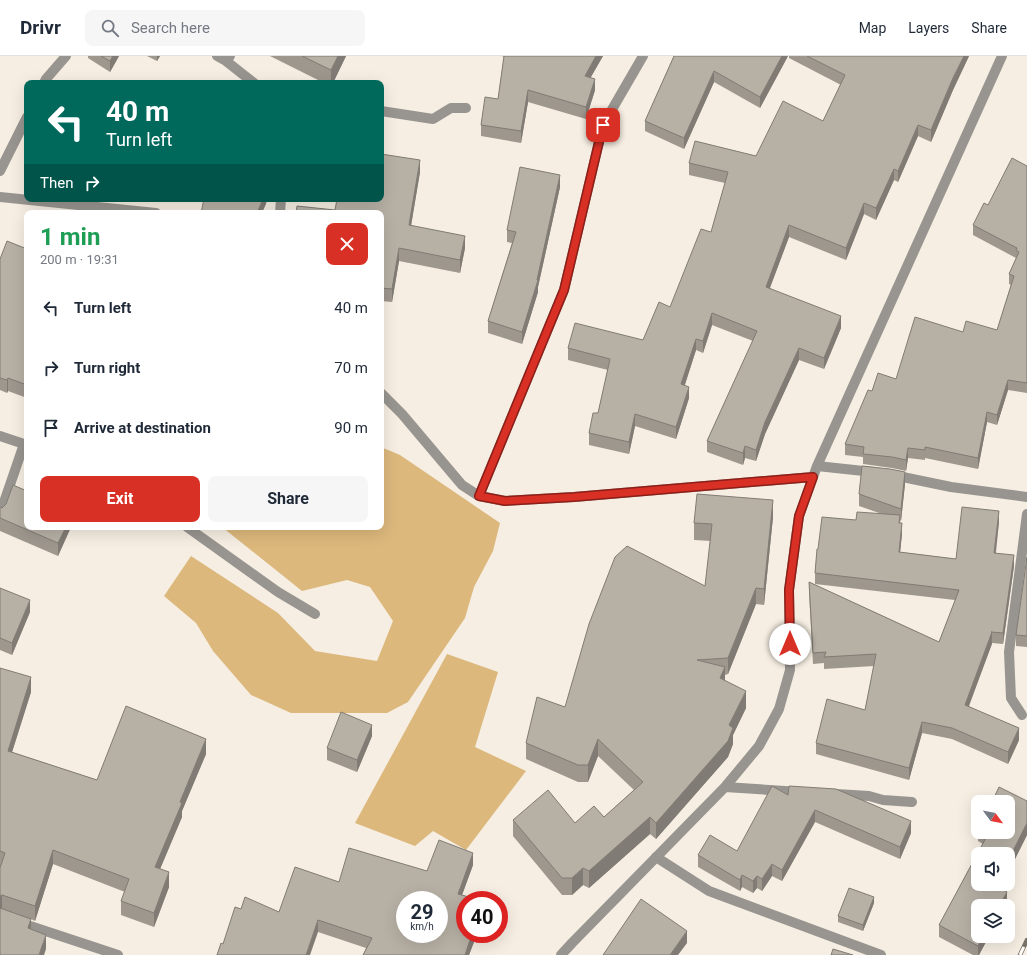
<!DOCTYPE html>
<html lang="en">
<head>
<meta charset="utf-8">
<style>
	body { margin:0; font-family:Roboto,sans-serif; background:#f6f6f7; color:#1f2937; height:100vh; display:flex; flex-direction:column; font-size:15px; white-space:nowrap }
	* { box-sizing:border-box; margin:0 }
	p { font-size:13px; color:#747a83 }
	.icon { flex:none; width:22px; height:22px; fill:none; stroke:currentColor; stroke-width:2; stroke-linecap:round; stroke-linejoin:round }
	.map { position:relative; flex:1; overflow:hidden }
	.sheet { position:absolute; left:24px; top:154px; width:360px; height:320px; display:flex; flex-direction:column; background:#fff; border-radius:8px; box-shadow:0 4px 16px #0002 }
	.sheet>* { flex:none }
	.guide { position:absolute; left:24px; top:24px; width:360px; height:122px; border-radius:8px; box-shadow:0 4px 16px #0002; background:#00695c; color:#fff; overflow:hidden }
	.needle { width:26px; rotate:122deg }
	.tools { position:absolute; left:971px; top:739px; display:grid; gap:8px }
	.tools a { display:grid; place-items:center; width:44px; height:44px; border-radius:8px; background:#fff; box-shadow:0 4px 16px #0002; font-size:20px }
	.speed { position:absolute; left:396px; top:835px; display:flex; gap:8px; font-size:20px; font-weight:700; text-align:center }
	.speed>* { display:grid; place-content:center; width:52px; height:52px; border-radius:50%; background:#fff; box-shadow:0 4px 16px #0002; line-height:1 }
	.speed small { font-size:10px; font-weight:400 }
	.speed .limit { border:6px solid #d22; background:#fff; color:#111 }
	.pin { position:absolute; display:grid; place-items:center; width:34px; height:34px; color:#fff; margin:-17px; border-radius:8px; box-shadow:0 2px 6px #0006 }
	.me { position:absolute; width:44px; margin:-22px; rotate:0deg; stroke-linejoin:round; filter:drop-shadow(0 0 3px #0008) }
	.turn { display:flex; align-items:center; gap:14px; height:84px; padding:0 16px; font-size:18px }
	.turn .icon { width:52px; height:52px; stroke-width:2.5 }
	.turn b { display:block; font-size:28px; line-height:34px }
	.then { display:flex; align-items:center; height:38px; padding:0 16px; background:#0003; gap:8px; font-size:15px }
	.round { display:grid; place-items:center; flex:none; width:42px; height:42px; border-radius:8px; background:#f6f6f7 }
	.head { display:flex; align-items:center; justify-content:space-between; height:68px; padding:0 16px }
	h1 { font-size:24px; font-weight:700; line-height:30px; color:#1e9e55 }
	.button { display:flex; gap:8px; margin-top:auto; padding:8px 16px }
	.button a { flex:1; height:46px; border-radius:8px; background:#d93025; color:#fff; font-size:16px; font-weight:700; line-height:46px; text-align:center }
	.button a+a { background:#f6f6f7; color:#1f2937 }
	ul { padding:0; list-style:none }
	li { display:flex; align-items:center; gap:12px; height:60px; padding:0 16px }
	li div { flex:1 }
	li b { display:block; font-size:15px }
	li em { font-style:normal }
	header { display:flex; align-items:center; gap:24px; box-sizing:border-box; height:56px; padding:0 20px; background:#fff; border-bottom:1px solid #e0e1e3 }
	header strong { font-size:19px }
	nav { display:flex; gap:22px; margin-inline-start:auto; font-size:14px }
	.search { width:280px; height:36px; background:#f6f6f7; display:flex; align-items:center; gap:10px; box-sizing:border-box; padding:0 14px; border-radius:8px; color:#747a83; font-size:15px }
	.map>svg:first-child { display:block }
	.green { fill:#dcb87c }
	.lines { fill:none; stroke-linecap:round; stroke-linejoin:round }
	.minor { stroke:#989590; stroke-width:10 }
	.rail-casing { stroke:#77726a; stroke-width:4.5 }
	.rail { stroke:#fffcf7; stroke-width:3; stroke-dasharray:9; stroke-linecap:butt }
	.wall { fill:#9d978e }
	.shaded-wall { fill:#807b74 }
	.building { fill:#b7b0a5; stroke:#807b74; fill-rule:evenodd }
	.route-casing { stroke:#8d1f18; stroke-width:10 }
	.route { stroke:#d93025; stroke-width:7 }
</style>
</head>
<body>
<header>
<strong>Drivr</strong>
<div class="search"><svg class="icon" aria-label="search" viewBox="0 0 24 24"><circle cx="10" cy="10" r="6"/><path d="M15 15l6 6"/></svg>Search here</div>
<nav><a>Map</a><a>Layers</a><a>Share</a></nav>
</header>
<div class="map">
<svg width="1027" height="899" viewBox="0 0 1027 899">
	<rect width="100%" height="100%" fill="#f6eee2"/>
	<path class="green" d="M381,391L400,399L500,467L493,495L474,531L465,562L408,646L387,657H291L251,639L213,595L196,567L164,540L191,500L278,557L315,595L377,605L393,565L370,531L347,524L302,535L222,471H381Z
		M447,598L498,616L475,691L526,715L466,794L433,775L415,790L355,767Z"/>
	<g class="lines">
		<path class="minor" d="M217,0L226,5
			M230,0L226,5L254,27
			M44,27L46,23L66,0
			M381,55L433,63L451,52H466
			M0,115L27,61
			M0,141L156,157
			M280,157L281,143
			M381,337L402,358L462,429L479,440L505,445L574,441L813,421
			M0,380L24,388L0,458
			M817,410L873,416
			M893,419L951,431L1027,441
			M479,440L564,234L603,69L643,0
			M187,471L278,536L315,558
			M1022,659L1011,642L1009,596L1027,458
			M725,731L800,736
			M836,738L869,740L883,744L912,746
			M656,801L709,835L881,899
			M0,860L118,899
			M561,899L572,887L725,731L759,690L779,653L790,614L789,534L799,460L817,410L1002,0"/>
		<g class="rail-casing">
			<path id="rail" d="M1020,899L1027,884"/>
		</g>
		<use href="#rail" class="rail"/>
	</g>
	<path class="wall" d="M88,0H119L110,16L88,2Z
		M147,0H160L157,5Z
		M270,0H346L333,27H324Z
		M502,0H603L591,21L595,34L586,63L528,46L521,87L481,80V69L498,43L504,1Z
		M674,0H788L760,52L714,26L684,93L645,75V65Z
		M789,0H969L953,34L931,86L918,80L898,126L894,124L876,164L864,158L846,204L789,181L770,232L841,272L824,313L799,304L765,378L756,405L745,402L743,409L707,396V385L753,285L712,269L703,297L696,294L685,329L689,342L676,383L635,370L629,398L589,389V377L598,357L608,314L568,304V292L643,284L670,251L711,176L725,127L689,119V107L756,100L823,65L841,29L789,2Z
		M1027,110V337L1008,334L997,369L987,366L978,413L925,402V404L908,402L906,415L892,412L863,408V401L845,399V388L872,335L896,323L963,276L997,274L1011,229L1009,228V218L1016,202L973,179V169L988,149Z
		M420,116L411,169L465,192L460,217L399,205L392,246L381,245V157L335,154Z
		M560,131L538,231V236L522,288L488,277V265L512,187L507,186V174Z
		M27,193V342L8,335L7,337L0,334V203Z
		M905,428L901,465L900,464L902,478L900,496L956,503L999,466L996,497L1014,510L1003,588L992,587L969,650L1019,684L1008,708L952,683L922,677L909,724L816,698V687L865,654L874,610L824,613V607L813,608L809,537V526L939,586L955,544L815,528V517L818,493L856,464L882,458L859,450V438Z
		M0,451L71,471L58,500L0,475Z
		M773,461L764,549L756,548L728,618L725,619V624L746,652L733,679V688L728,701L656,783L650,778L589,832L583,829L572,839H562L513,780V764L575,767L604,761L634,734L598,700L588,726H578L526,703V687L565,651L705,530L711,485L694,484V467Z
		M1027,501V591L1016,590V579Z
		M0,532L30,556L12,599L0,594Z
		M0,612L31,636L12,696L97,724L206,698L182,755V761L160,813L169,831L154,871L121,859V845L125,836L53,808L35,865L31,863V874L46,893L0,899L1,810H0Z
		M372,680L357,716L327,704V692Z
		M788,739L911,777L900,803L815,766L782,825L772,820L762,835L757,832L753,837L742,831L740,835L698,811V799L737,795Z
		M1027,745V779L1008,817L978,828H1002L1000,832L1007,847L979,899H973L939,881V869L983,788L978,785V776H1008Z
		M473,809L462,839L465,878H477L469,899H363L366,892L318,876L223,888L241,853L279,856L339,826Z
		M874,847L863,875L838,866V860Z"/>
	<path class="shaded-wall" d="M113,0H119L110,16V5Z
		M157,0H160L157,5Z
		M338,0H346L333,27H331V14Z
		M596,0H603L585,31V20Z
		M782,0H788L760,52V41Z
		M964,0H969L953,34L931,86V74L953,22Z
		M714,15V26L684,93V82Z
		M595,23V34L586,63V51Z
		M528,34V46L521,87V75Z
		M918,69V80L898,126V115Z
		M420,104V116L409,182V169Z
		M894,113V124L876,164V152Z
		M560,119V131L538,231V236L522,288V276L537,224Z
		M263,143H267L266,148L262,157H257Z
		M864,147V158L846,204V192Z
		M789,169V181L766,242V231Z
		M465,180V192L460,217V204Z
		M399,192V205L392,246V233Z
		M712,257V269L703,297V285Z
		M841,260V272L824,313V302Z
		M696,283V294L681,340V328Z
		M799,292V304L765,378L756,405V394L765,366Z
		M8,322V335L7,337V324Z
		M1008,324V334L997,369V359Z
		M689,331V342L676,383V371Z
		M987,356V366L978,413V402Z
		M635,358V370L629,398V386Z
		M745,390V402L743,409V397Z
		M908,392V402L906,415V404Z
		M905,416V428L901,465V453Z
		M773,444V461L764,549V533Z
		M999,455V466L994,508V497Z
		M902,467V478L899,507V496Z
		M66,471H71L58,500V487Z
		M1014,499V510L1003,588V577Z
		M756,532V548L728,618V602Z
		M30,544V556L12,599V587Z
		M992,576V588L965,660V649Z
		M725,611V628L720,622Z
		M31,621V636L8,709V695Z
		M746,635V652L733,679V688L728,701L656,783V767L729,669Z
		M922,666V677L909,724V712Z
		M372,669V680L357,716V704Z
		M1019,672V684L1008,708V696Z
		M206,683V698L182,755V761L155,825V811L180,746Z
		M598,683V700L588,726V709Z
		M815,754V766L782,825V814Z
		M650,761V778L589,832V815Z
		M911,765V777L900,803V791Z
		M1027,767V779L1008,817V805Z
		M53,794V808L35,865V850Z
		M473,797V809L458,850V838Z
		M772,808V820L762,835V823Z
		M583,812V829L572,839V822Z
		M169,816V831L154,871V857Z
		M742,819V831L740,835V824Z
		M757,820V832L753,837V825Z
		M996,828H1002L996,841Z
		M1007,836V847L1005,850H999Z
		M2,839V854H0V840Z
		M874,841V847L863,875V869Z
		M31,863V877L28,872Z
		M318,864V876L310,899H306Z
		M687,875V887L678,899H670Z
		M472,878H477L469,899H465Z
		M46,879V893L44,899H39Z
		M983,880H989L979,899H978V890Z"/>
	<path class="building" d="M101,0H113L110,5Z
		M302,0H338L331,14Z
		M504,0H596L585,20L595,23L586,51L528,34L521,75L481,69L485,41L498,43Z
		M674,0H782L760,41L714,15L684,82L645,65Z
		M807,0H964L953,22L931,74L918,69L898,115L894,113L876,152L864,147L846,192L789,169L766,231L841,260L824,302L799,292L765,366L756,394L745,390L743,397L707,385L757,275L712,257L703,285L696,283L681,328L689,331L676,371L635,358L629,386L589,377L593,357H598L610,303L568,292L575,267L643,284L659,246L670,251L701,173L711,176L728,116L689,107L695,85L756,100L783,45L823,65L845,19Z
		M381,98L420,104L409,169L465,180L460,204L399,192L392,233L381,232V157H296L297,150L335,154L337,143H381Z
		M1012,102L1027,110V327L1008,324L997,359L987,356L978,402L925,391V394L908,392L906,404L892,401L863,398L864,391L845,388L868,334L872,335L878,317L896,323L915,261L963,276L966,265L997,274L1014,220L1009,218L1019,196L1016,194L1017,192L973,169L984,147L988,149Z
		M520,111L560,119L537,224H538L522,276L488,265L516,176L507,174Z
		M204,143H263L257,157H201Z
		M7,185L27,193V329L8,322L7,324L0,322V203Z
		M862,410L890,413L905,416L901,453L859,438Z
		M13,429L27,435V471H66L58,487L0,462V451L2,452L6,448Z
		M697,438L773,444L764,533L756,532L728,602L697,604L725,611L720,622L746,635L729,669L733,672L728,685L656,767L650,761L589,815L583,812L572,822H562L513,764L548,734L575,767L594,750L604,761L643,726L598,683L588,709H578L526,687L537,641L565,651L589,568L615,501L627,490L705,530L712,468L694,467Z
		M962,451L999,455L994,497L1014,499L1003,577L991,576H992L965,649L1019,672L1008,696L952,672L922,666L909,712L816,687L827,643L865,654L876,598L824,601L826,596L813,597L809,526L939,586L959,534L815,517L817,493H818L822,461L856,464L857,456L900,459L899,467H902L899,496L956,503Z
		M1027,501V580L1016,579Z
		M0,532L30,544L12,587L0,582Z
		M0,612L31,621L8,695L97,724L126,650L206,683L180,746L182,747L155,811L169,816L154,857L121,845L129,823L53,794L35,850L2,839L0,840V812L5,797L0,795Z
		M341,656L372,669L357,704L327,692Z
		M772,730L788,739L789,730L836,733L911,765L900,791L815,754L782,814L772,808L762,823L757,820L753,825L742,819L740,824L698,799L710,779L737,795Z
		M999,731L1027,745V767L1008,805V798H978V828H996V830L1007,836L999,850H978V880H983L978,890L939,869L988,778L983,776H1008V746H992Z
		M439,784L473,797L458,838L480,844H465V878H472L465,899H363L372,882L318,864L306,899H217L221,887L223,888L235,851L241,853L245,841L279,856L295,811L339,826L349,792L427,815ZM405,844H439V878H405Z
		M849,832L874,841L863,869L838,860Z
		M641,843L687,875L670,899H603Z
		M0,852L31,863L28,872L46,879L39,899H0Z
		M833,893L853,899H831Z"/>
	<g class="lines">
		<g class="route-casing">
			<path id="route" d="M603,69L564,234L479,440L505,445L574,441L813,421L799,460L789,534L790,588"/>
		</g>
		<use href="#route" class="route"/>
	</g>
</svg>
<div class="tools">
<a><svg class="needle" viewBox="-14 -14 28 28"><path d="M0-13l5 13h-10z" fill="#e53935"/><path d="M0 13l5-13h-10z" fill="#747a83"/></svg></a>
<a><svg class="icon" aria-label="sound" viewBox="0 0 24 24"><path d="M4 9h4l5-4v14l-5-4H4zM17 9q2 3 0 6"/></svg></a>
<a><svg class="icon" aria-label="layers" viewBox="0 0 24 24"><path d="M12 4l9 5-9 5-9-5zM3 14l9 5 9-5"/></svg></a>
</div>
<div class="speed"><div>29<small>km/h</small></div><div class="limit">40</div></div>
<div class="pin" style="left:603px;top:69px;background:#d93025"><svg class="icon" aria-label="arrive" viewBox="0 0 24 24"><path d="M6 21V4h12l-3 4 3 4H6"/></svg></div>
<svg class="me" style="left:790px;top:588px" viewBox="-20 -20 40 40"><circle r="19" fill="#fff"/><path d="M0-13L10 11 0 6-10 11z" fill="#d93025"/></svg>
<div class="guide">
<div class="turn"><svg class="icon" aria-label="left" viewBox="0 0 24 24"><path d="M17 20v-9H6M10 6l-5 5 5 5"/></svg><div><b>40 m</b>Turn left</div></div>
<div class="then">Then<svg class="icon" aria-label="right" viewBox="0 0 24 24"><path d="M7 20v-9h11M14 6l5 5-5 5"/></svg></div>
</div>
<section class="sheet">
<div class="head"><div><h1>1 min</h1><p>200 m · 19:31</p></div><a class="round" style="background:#d93025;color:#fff"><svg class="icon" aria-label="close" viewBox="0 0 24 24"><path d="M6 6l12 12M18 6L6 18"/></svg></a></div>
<ul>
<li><svg class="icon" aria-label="left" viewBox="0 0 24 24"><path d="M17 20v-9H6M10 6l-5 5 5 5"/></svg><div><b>Turn left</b></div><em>40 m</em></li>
<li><svg class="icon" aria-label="right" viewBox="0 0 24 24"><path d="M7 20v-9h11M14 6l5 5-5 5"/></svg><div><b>Turn right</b></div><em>70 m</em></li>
<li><svg class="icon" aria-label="arrive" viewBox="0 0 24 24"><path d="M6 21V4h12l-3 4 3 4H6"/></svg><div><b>Arrive at destination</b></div><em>90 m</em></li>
</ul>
<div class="button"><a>Exit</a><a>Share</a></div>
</section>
</div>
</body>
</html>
